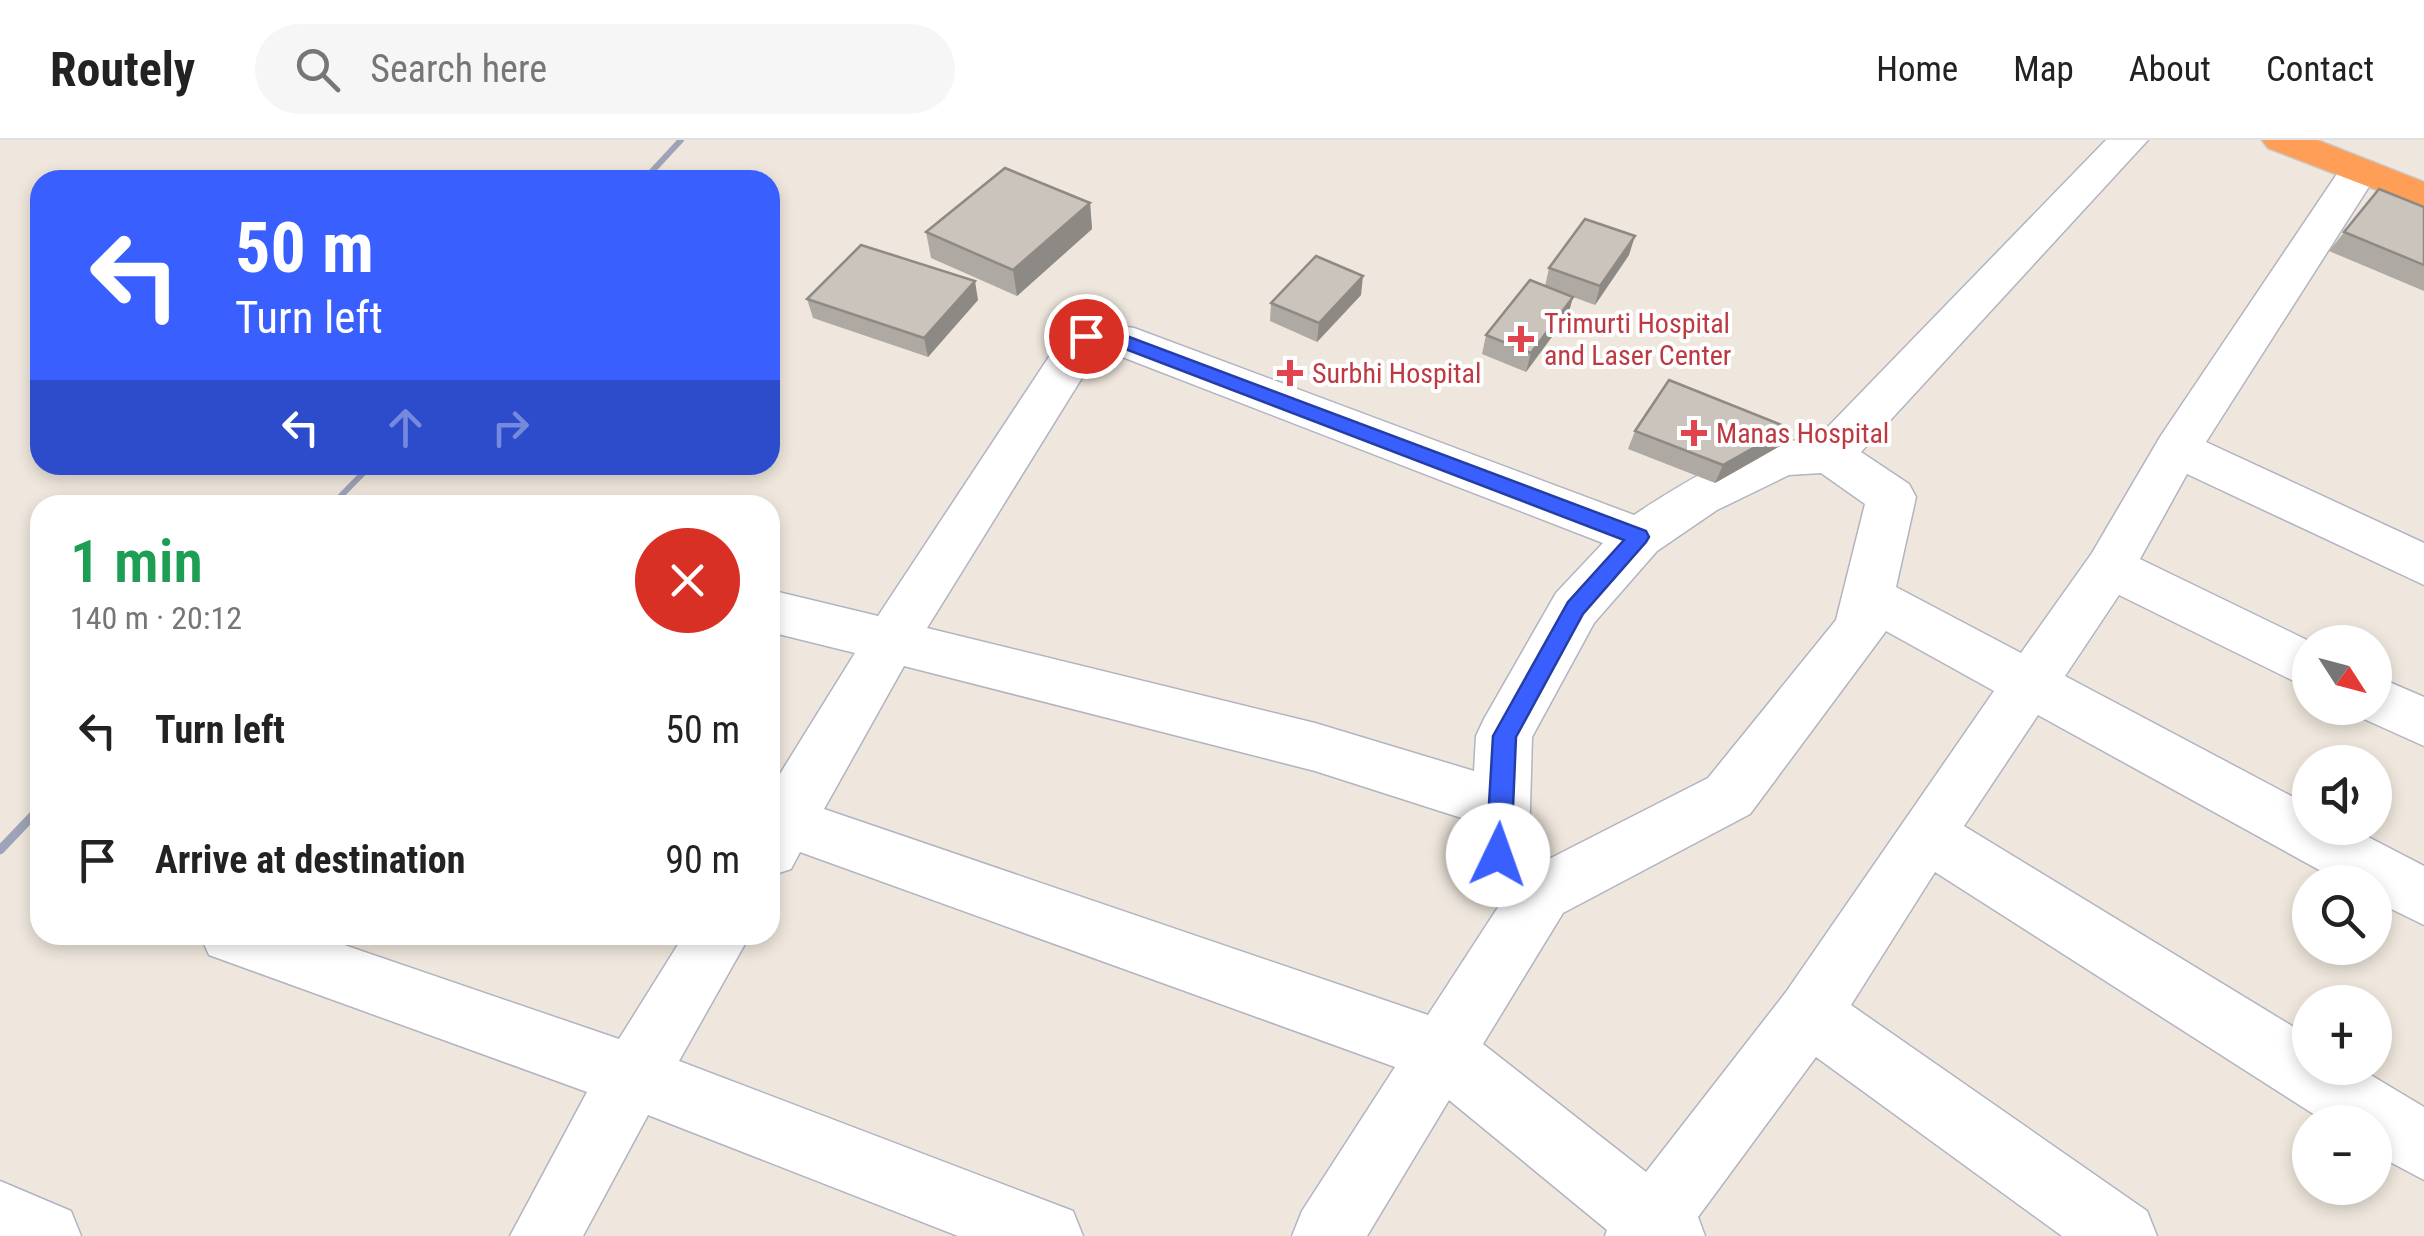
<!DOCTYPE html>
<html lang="en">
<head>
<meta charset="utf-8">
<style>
	body { margin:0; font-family:"Roboto Condensed",sans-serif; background:#f6f6f6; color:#222; height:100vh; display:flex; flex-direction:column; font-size:38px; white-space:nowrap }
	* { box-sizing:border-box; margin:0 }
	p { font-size:32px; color:#767676 }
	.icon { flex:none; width:55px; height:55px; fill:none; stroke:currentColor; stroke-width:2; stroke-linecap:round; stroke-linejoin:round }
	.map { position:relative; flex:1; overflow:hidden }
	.details { position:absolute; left:30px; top:355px; width:750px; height:450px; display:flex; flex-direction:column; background:#fff; border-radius:30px; box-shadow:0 5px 15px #0003 }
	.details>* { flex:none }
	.guide { position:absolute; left:30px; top:30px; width:750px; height:305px; border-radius:30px; box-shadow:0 5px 15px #0003; background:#3960ff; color:#fff; overflow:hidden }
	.needle { width:65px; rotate:126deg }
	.fabs { position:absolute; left:2292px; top:485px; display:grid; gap:20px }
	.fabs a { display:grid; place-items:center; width:100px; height:100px; border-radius:50%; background:#fff; box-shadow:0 5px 15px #0003; font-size:50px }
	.pin { position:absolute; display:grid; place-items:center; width:85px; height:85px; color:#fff; margin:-42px; border:5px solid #fff; border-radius:50%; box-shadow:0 2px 10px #0007 }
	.me { position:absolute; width:110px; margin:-55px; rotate:3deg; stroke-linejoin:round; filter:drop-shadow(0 0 8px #0008) }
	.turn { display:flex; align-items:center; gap:35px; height:210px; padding:0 40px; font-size:45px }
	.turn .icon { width:130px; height:130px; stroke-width:2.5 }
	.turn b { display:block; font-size:70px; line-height:85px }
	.lanes { display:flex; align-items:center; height:95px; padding:0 40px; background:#0003; justify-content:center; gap:50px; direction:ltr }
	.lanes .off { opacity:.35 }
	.round { display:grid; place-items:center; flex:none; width:105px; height:105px; border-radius:52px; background:#f6f6f6 }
	.headline { display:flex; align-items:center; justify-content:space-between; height:170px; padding:0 40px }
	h1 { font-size:60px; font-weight:600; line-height:75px; color:#1e9e55 }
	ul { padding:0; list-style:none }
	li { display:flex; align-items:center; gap:30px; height:130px; padding:0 40px }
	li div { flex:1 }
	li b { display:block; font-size:38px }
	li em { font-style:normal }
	header { display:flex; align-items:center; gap:60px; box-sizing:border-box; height:140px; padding:0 50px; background:#fff; border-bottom:2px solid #e0e0e0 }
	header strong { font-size:48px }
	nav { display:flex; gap:55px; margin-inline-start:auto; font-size:35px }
	.search { width:700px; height:90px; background:#f6f6f6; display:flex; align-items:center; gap:25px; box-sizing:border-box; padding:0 35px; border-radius:55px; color:#767676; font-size:38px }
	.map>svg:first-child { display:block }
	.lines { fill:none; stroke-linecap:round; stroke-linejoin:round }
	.minor-casing { stroke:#b1b4c1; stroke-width:3 }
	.highway-casing { stroke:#c8c8c8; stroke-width:3 }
	.minor { fill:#fff; fill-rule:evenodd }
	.highway { fill:#ff9e57; fill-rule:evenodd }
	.rail-far1 { stroke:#9fa3b8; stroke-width:6 }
	.rail { stroke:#9fa3b8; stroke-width:9 }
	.wall { fill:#aea9a2 }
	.shaded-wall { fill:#8d8984 }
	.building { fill:#cac4bc; stroke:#8d8984; stroke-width:2.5 }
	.route { fill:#3960ff; stroke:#253ea6; stroke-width:2.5 }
	.health-dot { fill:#e0444e; stroke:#fff; stroke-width:4 }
	.labels { text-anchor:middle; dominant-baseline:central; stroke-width:8; stroke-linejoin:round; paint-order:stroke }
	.health-label { font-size:28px; fill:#be3a42; stroke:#fff; text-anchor:start }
</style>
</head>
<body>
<header>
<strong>Routely</strong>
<div class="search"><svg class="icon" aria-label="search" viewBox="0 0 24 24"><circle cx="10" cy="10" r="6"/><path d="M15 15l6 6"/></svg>Search here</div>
<nav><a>Home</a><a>Map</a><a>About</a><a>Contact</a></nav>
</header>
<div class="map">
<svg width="2424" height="1096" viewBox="0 0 2424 1096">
	<rect width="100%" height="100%" fill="#efe7dd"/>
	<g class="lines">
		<g class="minor-casing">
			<path id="minor" d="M2106,0H2148L1861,312L1909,344L1916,357L1896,447L2021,513L2092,413L2160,297L2345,22L2359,19L2373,22L2379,31L2206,302L2424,403V445L2187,334L2140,419L2311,502L2310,549L2119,455L2065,536L2310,666V688H2351L2424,726V785L2375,761V742H2341L2038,575L1964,686L2310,897V928H2359L2424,967V1040L2375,1014V982H2326L1935,732L1851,865L2147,1071L2157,1096H2062L1816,917L1698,1077L1705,1096H1605L1607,1090L1449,960L1367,1096H1292L1302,1071L1395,927L800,712L791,729L770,736V650L855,513L770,492V450L878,476L1070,185L1086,181L1134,188L1634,375C1690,338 1749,302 1817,298ZM1098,212L1112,213L1603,403L1556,453L1484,579L1476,596L1474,631L1315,583L927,488ZM1821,333L1865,364L1836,480L1708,638L1547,720L1529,704L1532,597L1594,483L1657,411L1717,370L1789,335ZM1886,491L1994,551L1786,852L1646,1032L1483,904L1563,773L1750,674ZM904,526L1315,631L1471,681C1469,723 1473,729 1504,758L1428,875L824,669Z
				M2375,536L2424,557V606L2355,575L2352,568H2375Z
				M200,795H315L619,899L684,795H750L679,921L1073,1071L1083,1096H958L648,975L583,1096H510L587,952L209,815Z
				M0,1041L71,1071L81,1096H0Z"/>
		</g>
		<g class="highway-casing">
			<path id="highway" d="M2262,0H2317L2424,42V68L2268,8Z"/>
		</g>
		<use href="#minor" class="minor"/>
		<use href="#highway" class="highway"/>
		<path class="rail-far1" d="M644,40L681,0
			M332,365L371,325"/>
		<path class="rail" d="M0,710L40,668"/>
	</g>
	<path class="wall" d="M2379,49L2424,67V151L2329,111Z
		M1090,63L1092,89L1017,156L931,118L926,92Z
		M1629,115L1595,165L1573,157L1568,175L1526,232L1482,214L1486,195L1545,146L1549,128Z
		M1361,155L1317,202L1270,181L1271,163Z
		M807,159L978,160L928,217L813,178Z
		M1635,291L1780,306L1715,343L1628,309Z"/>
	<path class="shaded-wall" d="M1090,63L1092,89L1017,156L1013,130Z
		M1635,96L1629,115L1595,165L1600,146Z
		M1363,136L1361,155L1317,202L1319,183Z
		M975,141L978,160L928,217L924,198Z
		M1573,157L1568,175L1526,232L1531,213Z
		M1789,288L1780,306L1715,343L1723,325Z"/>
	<path class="building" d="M1005,28L1090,63L1013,130L926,92Z
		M2379,49L2424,67V125L2344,92Z
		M1585,79L1635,96L1600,146L1549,128Z
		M861,105L975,141L924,198L807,159Z
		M1316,116L1363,136L1319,183L1271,163Z
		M1530,140L1573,157L1531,213L1486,195Z
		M1669,240L1789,288L1723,325L1635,291Z"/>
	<path class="route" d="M1086,190L1124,195L1646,391L1649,397L1646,402L1583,474L1516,597L1511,715L1507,723L1498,726L1490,723L1486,715L1493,596L1568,462L1624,400L1115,205L1080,200V191Z"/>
	<g class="health-dot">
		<path d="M1516 184h10v10h10v10h-10v10h-10v-10h-10v-10h10z"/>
		<path d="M1285 218h10v10h10v10h-10v10h-10v-10h-10v-10h10z"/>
		<path d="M1689 278h10v10h10v10h-10v10h-10v-10h-10v-10h10z"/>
	</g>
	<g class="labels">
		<g class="health-label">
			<text x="1544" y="183">Trimurti Hospital<tspan x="1544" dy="32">and Laser Center</tspan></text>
			<text x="1312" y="233">Surbhi Hospital</text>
			<text x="1716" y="293">Manas Hospital</text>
		</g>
	</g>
</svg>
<div class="fabs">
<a><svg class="needle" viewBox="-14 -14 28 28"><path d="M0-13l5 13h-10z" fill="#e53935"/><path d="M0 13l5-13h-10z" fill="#767676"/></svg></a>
<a><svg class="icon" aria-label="sound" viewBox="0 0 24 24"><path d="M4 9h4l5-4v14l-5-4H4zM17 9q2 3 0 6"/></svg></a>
<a><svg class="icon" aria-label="search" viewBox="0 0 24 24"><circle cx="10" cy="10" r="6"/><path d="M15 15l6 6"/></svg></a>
<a>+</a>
<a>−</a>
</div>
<div class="pin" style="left:1086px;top:196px;background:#d93025"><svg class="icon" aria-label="arrive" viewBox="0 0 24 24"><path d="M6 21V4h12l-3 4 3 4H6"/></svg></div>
<svg class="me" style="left:1498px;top:715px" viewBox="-20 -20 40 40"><circle r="19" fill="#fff"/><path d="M0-13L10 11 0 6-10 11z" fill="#3960ff"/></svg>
<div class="guide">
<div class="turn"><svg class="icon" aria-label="left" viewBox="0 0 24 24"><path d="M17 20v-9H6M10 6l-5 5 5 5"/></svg><div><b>50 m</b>Turn left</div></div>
<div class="lanes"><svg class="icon" aria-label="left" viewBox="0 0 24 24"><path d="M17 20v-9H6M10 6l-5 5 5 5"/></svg><svg class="icon off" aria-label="ahead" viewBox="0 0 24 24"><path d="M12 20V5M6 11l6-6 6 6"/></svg><svg class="icon off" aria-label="right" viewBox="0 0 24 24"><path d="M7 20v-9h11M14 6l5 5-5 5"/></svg></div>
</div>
<section class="details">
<div class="headline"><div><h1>1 min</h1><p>140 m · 20:12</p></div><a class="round" style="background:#d93025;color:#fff"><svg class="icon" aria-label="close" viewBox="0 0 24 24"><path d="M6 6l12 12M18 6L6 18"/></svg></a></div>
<ul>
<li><svg class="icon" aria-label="left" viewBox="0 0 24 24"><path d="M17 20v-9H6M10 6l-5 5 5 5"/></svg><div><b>Turn left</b></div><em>50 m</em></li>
<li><svg class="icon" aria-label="arrive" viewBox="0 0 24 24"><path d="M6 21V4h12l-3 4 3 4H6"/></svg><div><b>Arrive at destination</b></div><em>90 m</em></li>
</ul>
</section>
</div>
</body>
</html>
